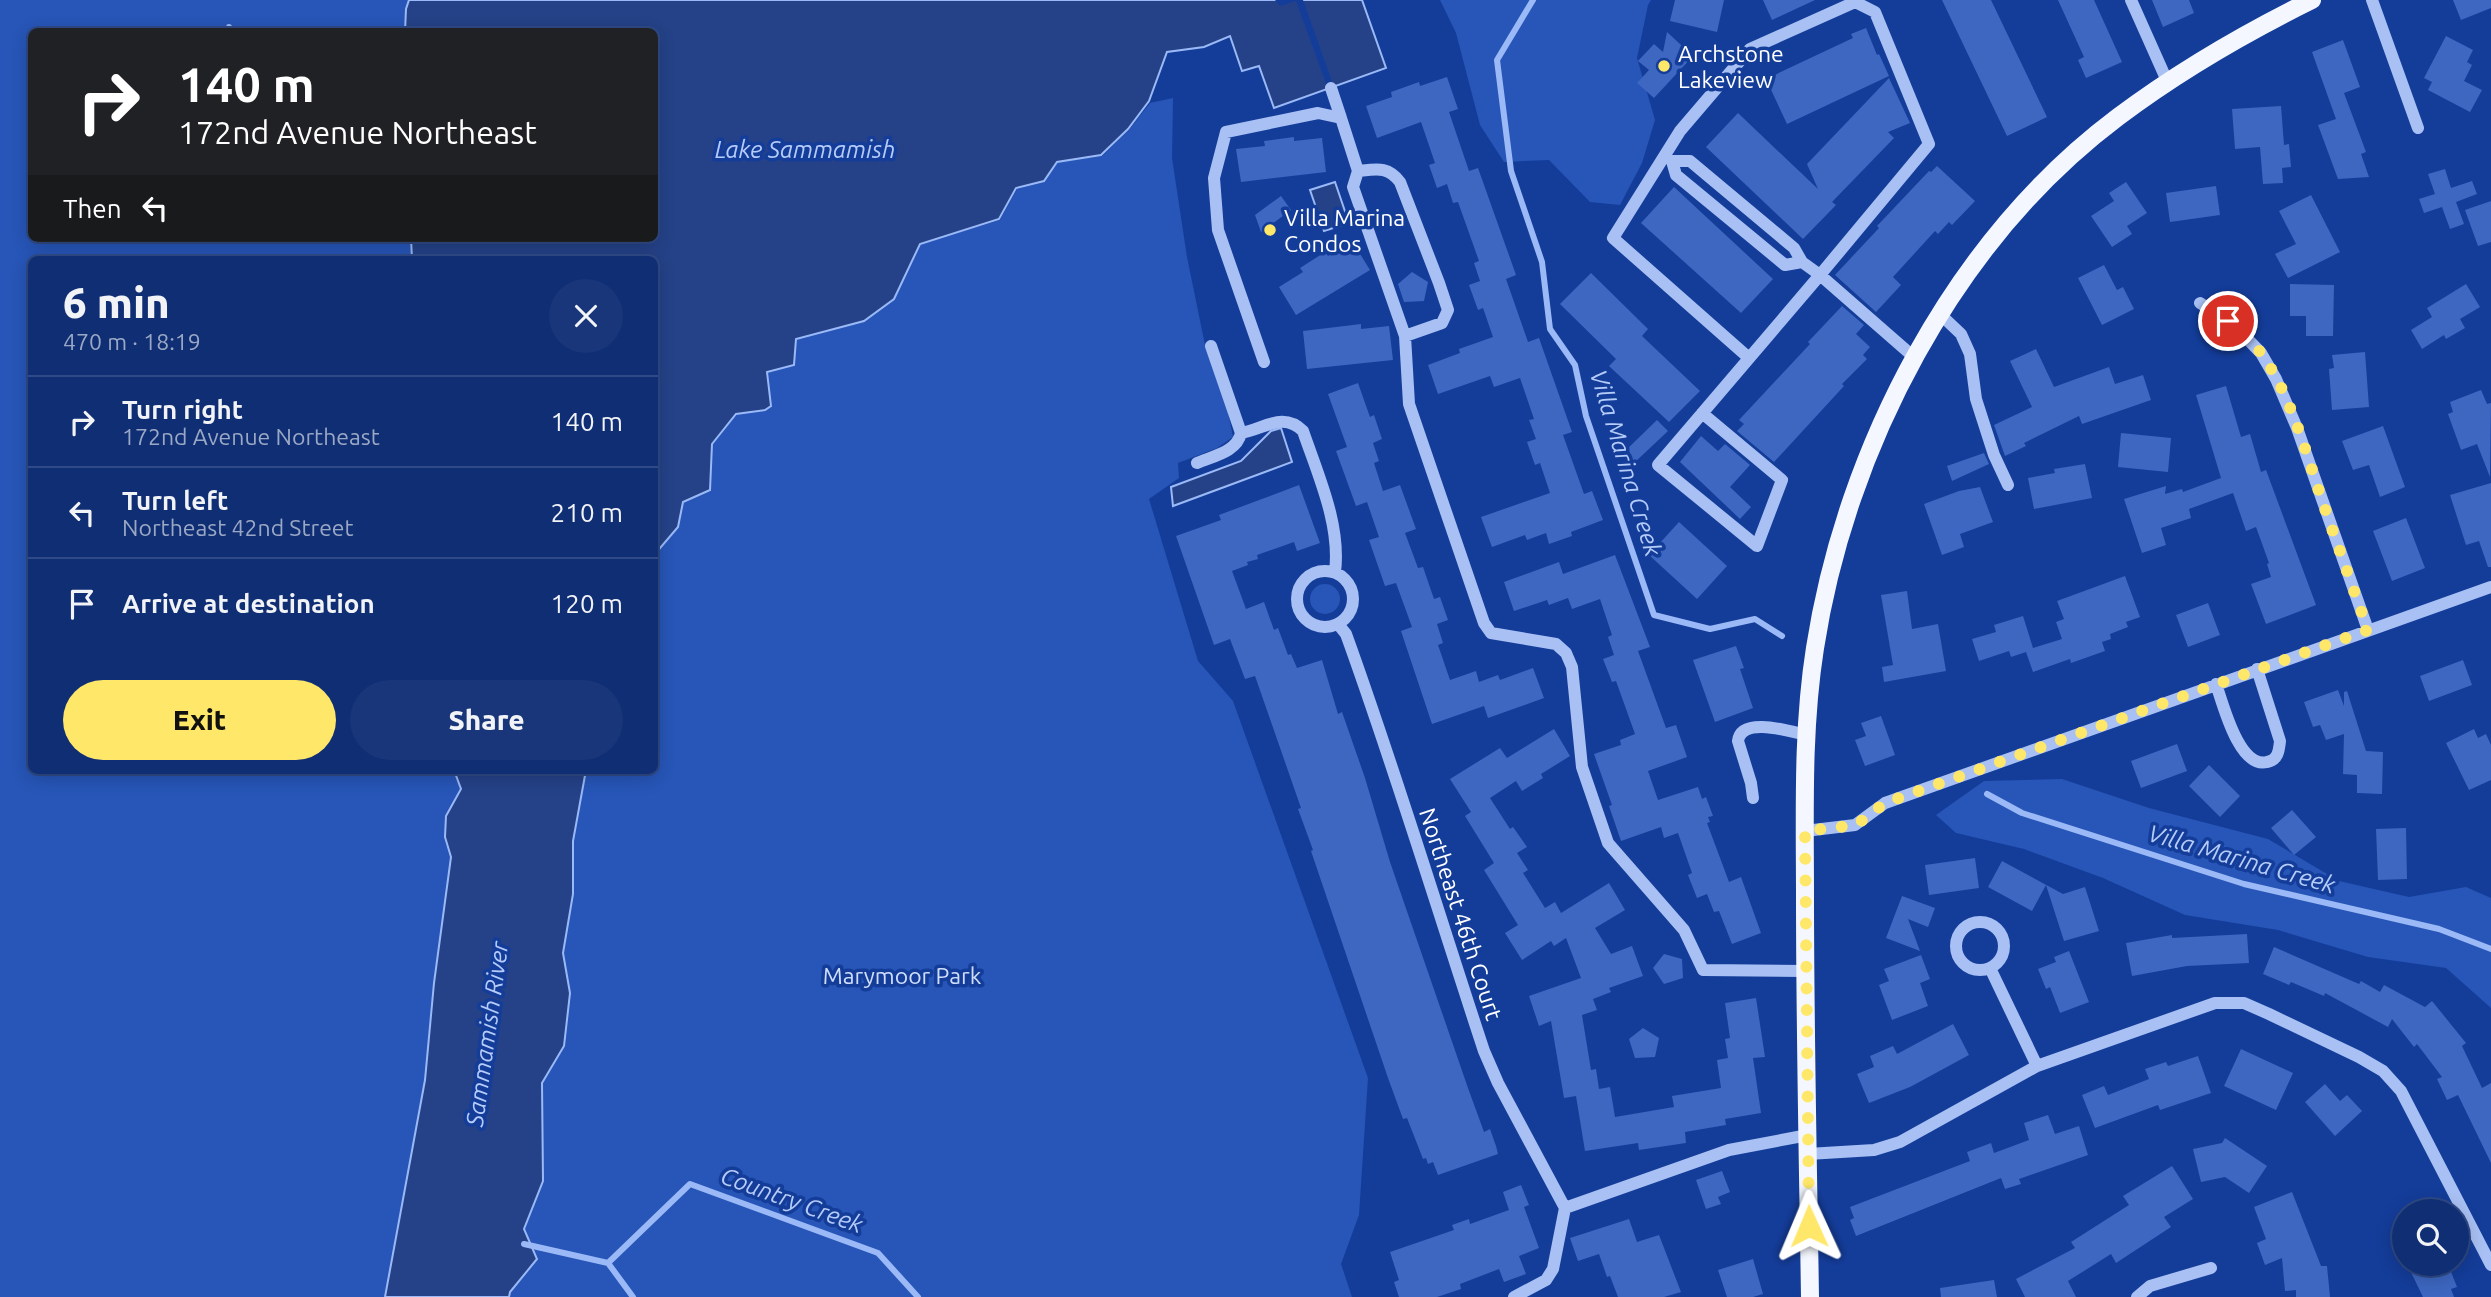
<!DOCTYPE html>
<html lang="en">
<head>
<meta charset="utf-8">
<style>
	body { margin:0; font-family:Ubuntu,sans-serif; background:#183679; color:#f1f3f6; height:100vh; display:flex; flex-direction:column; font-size:26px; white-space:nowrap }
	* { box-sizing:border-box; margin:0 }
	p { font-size:23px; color:#9ba8c5 }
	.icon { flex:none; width:38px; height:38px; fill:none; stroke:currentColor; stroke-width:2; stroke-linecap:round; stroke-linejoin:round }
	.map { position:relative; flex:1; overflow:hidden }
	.drawer { position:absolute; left:28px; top:256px; width:630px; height:518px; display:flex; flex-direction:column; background:#0f2e74; border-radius:10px; box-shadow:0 4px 18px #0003,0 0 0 2px #2f4a86 }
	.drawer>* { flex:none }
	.hud { position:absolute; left:28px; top:28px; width:630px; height:214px; border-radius:10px; box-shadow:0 4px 18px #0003,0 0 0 2px #2f4a86; background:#202124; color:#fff; overflow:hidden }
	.tools { position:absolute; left:2392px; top:1199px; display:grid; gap:14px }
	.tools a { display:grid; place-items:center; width:77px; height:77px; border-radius:50%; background:#0f2e74; box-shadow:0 4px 18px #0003,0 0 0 2px #2f4a86; font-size:35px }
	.pin { position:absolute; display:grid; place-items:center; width:60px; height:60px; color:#fff; margin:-30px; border:4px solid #fff; border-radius:50%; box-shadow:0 2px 7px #0007 }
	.me { position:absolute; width:77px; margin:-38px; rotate:359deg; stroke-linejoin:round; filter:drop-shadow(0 0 5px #0008) }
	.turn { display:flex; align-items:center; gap:24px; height:147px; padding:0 35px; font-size:32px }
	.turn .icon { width:91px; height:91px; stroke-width:2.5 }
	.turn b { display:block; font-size:49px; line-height:60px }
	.then { display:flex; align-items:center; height:66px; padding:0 35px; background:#0003; gap:14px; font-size:26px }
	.round { display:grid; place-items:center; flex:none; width:74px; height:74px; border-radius:37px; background:#183679 }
	.head { display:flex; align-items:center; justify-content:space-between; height:119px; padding:0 35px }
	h1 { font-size:42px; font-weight:800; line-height:52px }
	.button { display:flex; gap:14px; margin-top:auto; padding:14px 35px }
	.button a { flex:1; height:80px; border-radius:42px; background:#ffe76a; color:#111; font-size:28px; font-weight:800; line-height:80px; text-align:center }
	.button a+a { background:#183679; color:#f1f3f6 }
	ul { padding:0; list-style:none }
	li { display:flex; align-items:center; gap:21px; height:91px; padding:0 35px; border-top:2px solid #2f4a86 }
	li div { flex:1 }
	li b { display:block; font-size:26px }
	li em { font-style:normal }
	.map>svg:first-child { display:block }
	.green { fill:#2756b8 }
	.water { fill:#254288; stroke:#9ab9f6; stroke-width:2 }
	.pier { fill:#143d9a }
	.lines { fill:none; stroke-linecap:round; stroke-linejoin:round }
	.stream { stroke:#9ab9f6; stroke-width:6 }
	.building { fill:#3d67c1 }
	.minor { stroke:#a8c0f3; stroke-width:12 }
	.major { stroke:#f4f7ff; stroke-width:18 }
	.route { stroke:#ffe76a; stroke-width:12; stroke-dasharray:0 21.6 }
	.poi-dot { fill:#ffe76a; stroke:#143d9a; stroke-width:2.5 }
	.labels { text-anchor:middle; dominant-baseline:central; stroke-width:7; stroke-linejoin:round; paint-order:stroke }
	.poi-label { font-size:23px; fill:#fff; stroke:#143d9a; text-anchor:start }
	.street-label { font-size:23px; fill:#fff; stroke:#143d9a }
	.park-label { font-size:23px; fill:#d0defd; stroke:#143d9a }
	.water-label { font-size:24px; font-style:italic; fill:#b5cbf9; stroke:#143d9a }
</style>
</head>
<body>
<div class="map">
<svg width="2491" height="1297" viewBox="0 0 2491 1297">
	<rect width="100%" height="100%" fill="#143d9a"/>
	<path class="green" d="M0,0H409L406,9L405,31L32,32V238H411L412,259H32V770H654L655,554L678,527L683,502L710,490L712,444L736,414L765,410L767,372L796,339L864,321L894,299L920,244L1000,220L1017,189L1044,182L1058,162L1102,156L1129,130L1150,103L1173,98L1172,158L1187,257L1205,345L1227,407L1233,437L1217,448L1178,463L1179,478L1149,499L1198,661L1233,701L1368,1078L1359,1215L1341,1264L1352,1297H0Z
		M1440,0H1651L1648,5L1637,58L1655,120L1642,163L1620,205L1590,202L1549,160L1504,162L1480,125L1456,33Z
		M1310 599a15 15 0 1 1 30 0a15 15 0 1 1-30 0Z
		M2062,779L2149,808L2268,839L2339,881L2409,897L2466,887L2491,898V1008L2446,968L2368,957L2278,930L2185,915L2103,878L2024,849L1956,833L1936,815L1984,781Z"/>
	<path class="water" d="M409,0H1362L1386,68L1274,108L1259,66L1242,71L1230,36L1204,47L1167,52L1149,101L1128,129L1101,155L1057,162L1044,181L1016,188L999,219L920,244L894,299L864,321L796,339L794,365L767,372L771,406L765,410L736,414L712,444L710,490L683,502L678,527L655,554L654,259H412L411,238H654V32H405L406,9Z
		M1335,182L1349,223L1324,231L1310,190Z
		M1281,428L1292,462L1173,506L1171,487L1241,461L1271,431Z
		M454,770H586L573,841V894L563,953L570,993L564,1046L542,1083L543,1181L524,1229L537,1259L510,1292L509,1297H385L425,1080L434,983L451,857L445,837L446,816L461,789Z"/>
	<path class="pier" d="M1275,0H1303L1334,87L1328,89L1296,1L1280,6Z"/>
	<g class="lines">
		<path class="stream" d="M1533,0L1497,60L1511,171L1542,262L1550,329L1575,365L1586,416L1654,615L1710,629L1755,619L1782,636
			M228,32L229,27
			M1987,794L2022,813L2244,884L2439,929L2491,949
			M524,1244L608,1263L690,1184L878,1253L918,1297
			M608,1263L633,1297"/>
	</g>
	<path class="building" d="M1675,0H1724L1717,32L1670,21Z
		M1763,0H1815L1772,20Z
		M1942,0H1991L2047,117L2007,136Z
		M2058,0H2094L2122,62L2086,78L2078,60L2084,57Z
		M2152,0H2189L2194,13L2163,27Z
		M2453,0H2491V8L2461,20Z
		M1866,28L1877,55L1879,54L1889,76L1787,124L1766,79L1853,38L1851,34Z
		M1667,32L1693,56L1654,98L1637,83L1649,70L1638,61L1654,44L1663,52Z
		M2446,36L2473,50L2467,62L2472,65L2464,81L2482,90L2470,112L2428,90L2432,82L2424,78Z
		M2343,40L2360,87L2344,93L2366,152L2361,154L2369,177L2338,179L2318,125L2336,119L2312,52Z
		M1447,77L1458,109L1449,112L1469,171L1478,168L1516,275L1506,279L1528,342L1539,338L1572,432L1563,435L1584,494L1592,491L1603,520L1571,532L1572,536L1549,544L1546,533L1527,540L1525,535L1492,547L1481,517L1550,493L1540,463L1535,465L1527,442L1536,439L1529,420L1534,419L1520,378L1494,387L1490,376L1438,394L1428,365L1460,353L1459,349L1493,337L1483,308L1478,310L1469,285L1480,281L1474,263L1479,261L1458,202L1453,203L1447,184L1437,188L1429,165L1435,163L1421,122L1377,138L1366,106L1392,97L1391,92L1419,82L1420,86Z
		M1889,78L1910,123L1888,132L1894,138L1832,202L1836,205L1803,239L1706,147L1738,113L1818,189L1807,164Z
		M2281,106L2284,145L2289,144L2291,167L2282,168L2283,183L2263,184L2260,147L2235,149L2232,109Z
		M1294,137V141L1322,138L1326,172L1241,182L1236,149L1265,146L1264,141Z
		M1937,166L1975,201L1952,225L1949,222L1938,234L1935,231L1893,277L1901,285L1876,312L1835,275L1879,228L1877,226L1929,171L1931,172Z
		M2445,169L2451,188L2472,181L2477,194L2456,202L2464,224L2450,229L2442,207L2424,213L2419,199L2435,194L2428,174Z
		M2126,182L2147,213L2127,226L2132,234L2112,247L2091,216L2114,201L2109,193Z
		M2216,186L2220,215L2170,222L2166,193Z
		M1674,187L1773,279L1741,313L1641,223Z
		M2311,195L2340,252L2288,278L2275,254L2296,244L2279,211Z
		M1281,196L1291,210L1261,232L1255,215Z
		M2491,201V242L2478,246L2465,210Z
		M1352,241L1370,270L1296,315L1279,287L1303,272L1300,268L1325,252L1328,256Z
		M2104,265L2117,290L2123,287L2134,309L2102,325L2078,278Z
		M1412,272L1428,282L1424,301L1404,302L1398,284Z
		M1591,273L1648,329L1642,336L1700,391L1669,422L1609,366L1616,359L1560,304Z
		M2290,284L2334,285L2333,336H2306V316H2290Z
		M2466,284L2480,307L2460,319L2465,328L2446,339L2444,335L2422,349L2411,330L2432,317L2427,308Z
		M1842,306L1864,325L1856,334L1870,347L1863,355L1867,359L1842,384L1844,386L1774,462L1737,431L1744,424L1739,420L1810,344L1808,342Z
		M1361,324V329L1389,326L1393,360L1307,369L1303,331Z
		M2036,349L2054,387L2109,367L2115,384L2143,375L2151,400L2082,424L2079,416L2024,443L2026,446L2005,456L1994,425L2032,407L2010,361Z
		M2365,352L2369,407L2332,410L2329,369L2334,368L2332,355Z
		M1358,383L1370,417L1374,415L1382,439L1373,443L1379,461L1374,463L1383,491L1400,485L1416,529L1405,533L1418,568L1423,567L1434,599L1440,597L1448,620L1437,624L1443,643L1438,645L1450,680L1476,671L1479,682L1498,675L1500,680L1533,668L1544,698L1488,718L1484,706L1432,724L1401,631L1412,627L1396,583L1385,586L1369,540L1379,537L1367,502L1356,506L1336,451L1347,447L1328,394Z
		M2226,386L2241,437L2250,434L2261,472L2266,470L2316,605L2266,624L2251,584L2271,577L2267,564L2269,563L2256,527L2246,531L2233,493L2189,509L2191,518L2161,528L2166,545L2142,553L2124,499L2166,486L2165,494L2182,489L2183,492L2221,478L2196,395Z
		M2481,390L2487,404L2491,403L2490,477L2477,444L2461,450L2448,414L2453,412L2450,402Z
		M1657,420L1668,431L1633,464L1623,453Z
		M2383,426L2405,487L2380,497L2369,465L2353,470L2342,441Z
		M2121,433L2171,438L2168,472L2118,467Z
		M1701,436L1718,451L1725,444L1750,465L1730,487L1751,507L1740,519L1680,462Z
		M1984,453L1989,464L1952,481L1947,466Z
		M2085,464L2092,498L2034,509L2028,478L2055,473L2054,469Z
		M2491,483V567H2488L2479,541L2466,545L2450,495Z
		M1299,485L1320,543L1297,551L1294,542L1257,555L1258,559L1247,562L1248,565L1232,571L1246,609L1264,602L1274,630L1278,628L1288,655L1291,654L1297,668L1322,660L1338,714L1342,712L1365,778L1390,862L1468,1088L1484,1132L1490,1129L1496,1146L1498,1154L1438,1175L1433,1162L1428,1164L1426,1158L1423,1159L1407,1118L1403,1119L1388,1078L1311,851L1313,850L1298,809L1301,808L1255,676L1245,679L1230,639L1214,645L1176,536L1221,520L1219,515Z
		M1980,487L1993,522L1960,534L1964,547L1942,555L1924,504L1959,491Z
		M2406,518L2425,568L2392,581L2373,531Z
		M1679,522L1727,566L1697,599L1649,555Z
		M1615,555L1650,647L1638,651L1666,728L1676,725L1687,757L1648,771L1658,800L1698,787L1702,799L1706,797L1713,816L1708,817L1710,822L1707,823L1729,882L1741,877L1761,933L1732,944L1719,911L1714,912L1707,894L1697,898L1688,875L1692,873L1678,833L1664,838L1661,827L1621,841L1609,806L1612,805L1594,754L1621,745L1620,740L1635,734L1616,681L1612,682L1603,659L1614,655L1608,637L1612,635L1600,599L1572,609L1568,598L1549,605L1547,600L1514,611L1504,582L1559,562L1563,574Z
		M2125,576L2140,617L2126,622L2128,627L2110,634L2111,639L2102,642L2105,651L2071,663L2070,659L2033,672L2026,652L2011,657L2009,651L1979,661L1972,639L1996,632L1994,625L2023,616L2033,648L2062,639L2056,622L2064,619L2057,601Z
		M1907,591L1912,629L1938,624L1946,671L1884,682L1882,667L1893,665L1881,595Z
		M2208,603L2220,635L2188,647L2176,615Z
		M1736,646L1744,668L1740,669L1753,708L1715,722L1693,660Z
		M2463,660L2472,685L2429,701L2420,676Z
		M2338,690L2344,706V692L2347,691L2366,751L2383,752L2382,794L2357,793V775L2343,774L2344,734L2326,740L2320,725L2313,727L2304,702Z
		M1881,716L1895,755L1865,766L1855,740L1866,736L1861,723Z
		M1554,729L1570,756L1541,774L1543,778L1522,791L1516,781L1490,798L1510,829L1513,827L1527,847L1517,853L1528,870L1523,873L1545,908L1555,902L1561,913L1609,883L1625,910L1595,928L1611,954L1632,946L1643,976L1609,988L1611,992L1593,999L1597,1010L1582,1015L1591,1070L1596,1069L1599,1089L1610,1087L1615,1117L1674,1107L1672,1096L1721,1088L1717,1060L1728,1058L1725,1039L1730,1038L1725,1003L1756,998L1765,1057L1753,1058L1761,1113L1725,1119L1726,1125L1685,1132L1686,1143L1639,1150L1638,1143L1585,1151L1576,1096L1564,1098L1551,1021L1539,1026L1529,996L1581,978L1566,938L1554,946L1551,941L1522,960L1505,933L1518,925L1484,870L1494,863L1465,816L1471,812L1450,779L1500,748L1507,758Z
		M2474,729L2478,738L2486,734L2491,745V780L2469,790L2446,743Z
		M2177,744L2187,771L2141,788L2131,761Z
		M2209,765L2240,796L2220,817L2189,786Z
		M2292,810L2316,837L2294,855L2271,828Z
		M2406,828L2407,879L2378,880L2376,829Z
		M1975,858L1979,888L1929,895L1925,865Z
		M2002,861L2063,894L2085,887L2099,931L2064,941L2046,885L2032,911L1988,887Z
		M1902,896L1935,908L1928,927L1908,919L1920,951L1886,938Z
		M2247,934L2249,963L2187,966L2132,976L2126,943L2172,935V938Z
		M2274,947L2359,984L2361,981L2380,992L2384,985L2425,1007L2432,1001L2466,1043L2462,1046L2482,1088L2491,1083V1163L2458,1095L2447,1100L2437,1079L2442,1077L2417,1044L2414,1047L2392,1019L2388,1027L2325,993L2324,996L2291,982L2289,985L2263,974Z
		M2069,951L2089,1002L2060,1013L2050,987L2046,989L2038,969L2056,962L2054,957Z
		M1664,954L1682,959L1683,978L1664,984L1653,968Z
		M1921,955L1930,979L1920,983L1928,1006L1892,1020L1879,985L1889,981L1884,969Z
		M1953,1024L1969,1055L1910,1087L1869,1103L1857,1074L1874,1067L1870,1056L1893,1046L1897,1054Z
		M1643,1028L1659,1038L1655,1057L1635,1058L1629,1039Z
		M2241,1049L2293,1073L2276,1110L2224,1086Z
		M2198,1056L2211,1093L2160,1110L2158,1105L2095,1128L2082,1095L2104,1086L2108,1095L2149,1079L2145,1069L2166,1062L2168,1066Z
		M2325,1084L2340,1101L2347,1095L2362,1111L2335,1136L2305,1102Z
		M2048,1115L2055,1134L2079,1126L2088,1155L2019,1179L2021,1184L2005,1189L2001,1178L1856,1236L1850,1220L1854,1218L1850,1207L1970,1161L1967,1152L1991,1143L1994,1153L2029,1140L2024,1123Z
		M2225,1138L2267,1166L2249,1193L2225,1177L2201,1182L2193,1149L2222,1143Z
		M2172,1166L2193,1199L2164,1217L2171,1227L2116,1263L2111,1254L2068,1281L2076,1297H2025L2016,1279L2075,1248L2071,1242L2129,1205L2123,1196Z
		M1722,1171L1730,1192L1718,1197L1721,1204L1706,1209L1696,1180Z
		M1521,1185L1529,1205L1524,1207L1539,1248L1519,1256L1526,1274L1504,1282L1499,1269L1460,1284L1461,1289L1437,1297H1399L1394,1282L1399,1280L1390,1252L1454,1230L1452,1225L1469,1219L1470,1224L1509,1210L1503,1192Z
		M2292,1192L2321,1266H2327L2330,1297H2296V1290L2285,1291L2282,1258L2265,1265L2257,1243L2266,1239L2254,1207Z
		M1629,1219L1637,1242L1659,1235L1681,1292L1664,1297H1618L1610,1276L1607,1277L1599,1254L1578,1261L1570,1238Z
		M1753,1259L1763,1294L1753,1297H1727L1718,1270Z
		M2407,1264H2448L2457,1287L2451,1289L2454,1297H2423Z
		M1994,1280L1997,1297H1941L1940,1288Z"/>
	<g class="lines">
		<path class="minor" d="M2131,0L2168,83
			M2372,0L2418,128
			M1331,88L1341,118
			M1358,171C1377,169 1388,166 1400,182L1439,283L1448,310L1442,323L1405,336
			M2200,303L2234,325L2261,353L2276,379L2297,428L2368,630
			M1941,315L1961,334L1970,354L1976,399L1994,455L2008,485
			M1211,346L1241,433C1264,429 1283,411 1303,431C1318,475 1341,525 1335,572
			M1749,358L1613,238L1680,131L1750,49L1855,2L1875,12L1929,144L1820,275L1802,262L1794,248L1690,161H1672L1676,175L1785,265L1802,262
			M1264,362L1218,230L1214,178L1226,132L1318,113L1341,118L1358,171L1353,187L1405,336L1409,404L1484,623L1491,633L1556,644L1566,653L1572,667L1582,767L1608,843L1684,930L1703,970L1805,971
			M1702,413L1782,480L1757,546L1658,465L1820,275L1915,358
			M1197,463C1213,456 1237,452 1241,433
			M1297 599a28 28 0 1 1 56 0a28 28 0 1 1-56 0Z
			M1338,624L1346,634C1396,772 1438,912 1484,1051L1498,1083L1565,1208
			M2216,684C2223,704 2239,769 2267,762C2278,760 2279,751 2280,741L2257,669
			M1753,798L1751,783L1738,741C1741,716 1789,731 1806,735
			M1805,831L1855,825L1885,803L2491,587
			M1956 946a24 24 0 1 1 48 0a24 24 0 1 1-48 0Z
			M1990,968L2037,1066
			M1808,1154L1874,1150L1900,1142L2037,1066L2215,1003H2244L2269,1014L2359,1057L2383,1071L2401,1091L2491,1265
			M1514,1297L1546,1280L1553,1269L1565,1208L1729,1150L1808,1135
			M2137,1297L2150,1286L2211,1268"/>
		<path class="major" d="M1810,1297C1808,1164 1805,1030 1805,897C1805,814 1802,730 1815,648C1846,448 1954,240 2118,117C2178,72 2245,33 2312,0"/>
	</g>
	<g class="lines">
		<path class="route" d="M1809,1226L1805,831L1856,825L1885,803L2368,630C2353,588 2338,546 2323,503C2303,446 2282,355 2228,321"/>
	</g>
	<g class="poi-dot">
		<circle cx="1664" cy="66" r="7"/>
		<circle cx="1270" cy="230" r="7"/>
	</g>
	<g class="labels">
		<g class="poi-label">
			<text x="1678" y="53">Archstone<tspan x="1678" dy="26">Lakeview</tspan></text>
			<text x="1284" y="217">Villa Marina<tspan x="1284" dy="26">Condos</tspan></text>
		</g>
		<g class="street-label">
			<text transform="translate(1461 914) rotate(72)">Northeast 46th Court</text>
		</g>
		<g class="park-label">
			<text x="902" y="975">Marymoor Park</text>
		</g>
		<g class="water-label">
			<text x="805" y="149">Lake Sammamish</text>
			<text transform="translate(1626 463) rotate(73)">Villa Marina Creek</text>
			<text transform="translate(2242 859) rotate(16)">Villa Marina Creek</text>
			<text transform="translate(487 1034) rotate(-82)">Sammamish River</text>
			<text transform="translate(792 1200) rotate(20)">Country Creek</text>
		</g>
	</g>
</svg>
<div class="tools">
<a><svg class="icon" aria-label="search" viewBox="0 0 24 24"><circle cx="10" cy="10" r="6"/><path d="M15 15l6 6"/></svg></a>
</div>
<div class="pin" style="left:2228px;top:321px;background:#d93025"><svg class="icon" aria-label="arrive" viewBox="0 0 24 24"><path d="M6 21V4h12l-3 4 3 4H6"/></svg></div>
<svg class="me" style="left:1809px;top:1226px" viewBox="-20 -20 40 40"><path d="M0-17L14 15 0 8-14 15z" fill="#ffe76a" stroke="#fff" stroke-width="4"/></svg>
<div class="hud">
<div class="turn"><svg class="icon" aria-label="right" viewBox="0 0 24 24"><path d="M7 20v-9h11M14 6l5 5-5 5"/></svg><div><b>140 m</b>172nd Avenue Northeast</div></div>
<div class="then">Then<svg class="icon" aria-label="left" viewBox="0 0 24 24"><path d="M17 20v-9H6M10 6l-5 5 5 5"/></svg></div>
</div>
<section class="drawer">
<div class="head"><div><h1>6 min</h1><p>470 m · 18:19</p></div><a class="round"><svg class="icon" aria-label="close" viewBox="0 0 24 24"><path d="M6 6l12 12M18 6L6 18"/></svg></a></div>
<ul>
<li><svg class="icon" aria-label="right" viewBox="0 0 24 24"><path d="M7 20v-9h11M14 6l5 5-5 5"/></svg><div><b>Turn right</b><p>172nd Avenue Northeast</p></div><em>140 m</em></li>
<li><svg class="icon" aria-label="left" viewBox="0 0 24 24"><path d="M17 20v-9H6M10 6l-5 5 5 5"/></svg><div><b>Turn left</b><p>Northeast 42nd Street</p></div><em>210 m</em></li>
<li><svg class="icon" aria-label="arrive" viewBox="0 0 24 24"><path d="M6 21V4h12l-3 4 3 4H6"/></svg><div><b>Arrive at destination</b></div><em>120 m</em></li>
</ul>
<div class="button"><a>Exit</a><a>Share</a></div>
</section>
</div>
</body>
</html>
